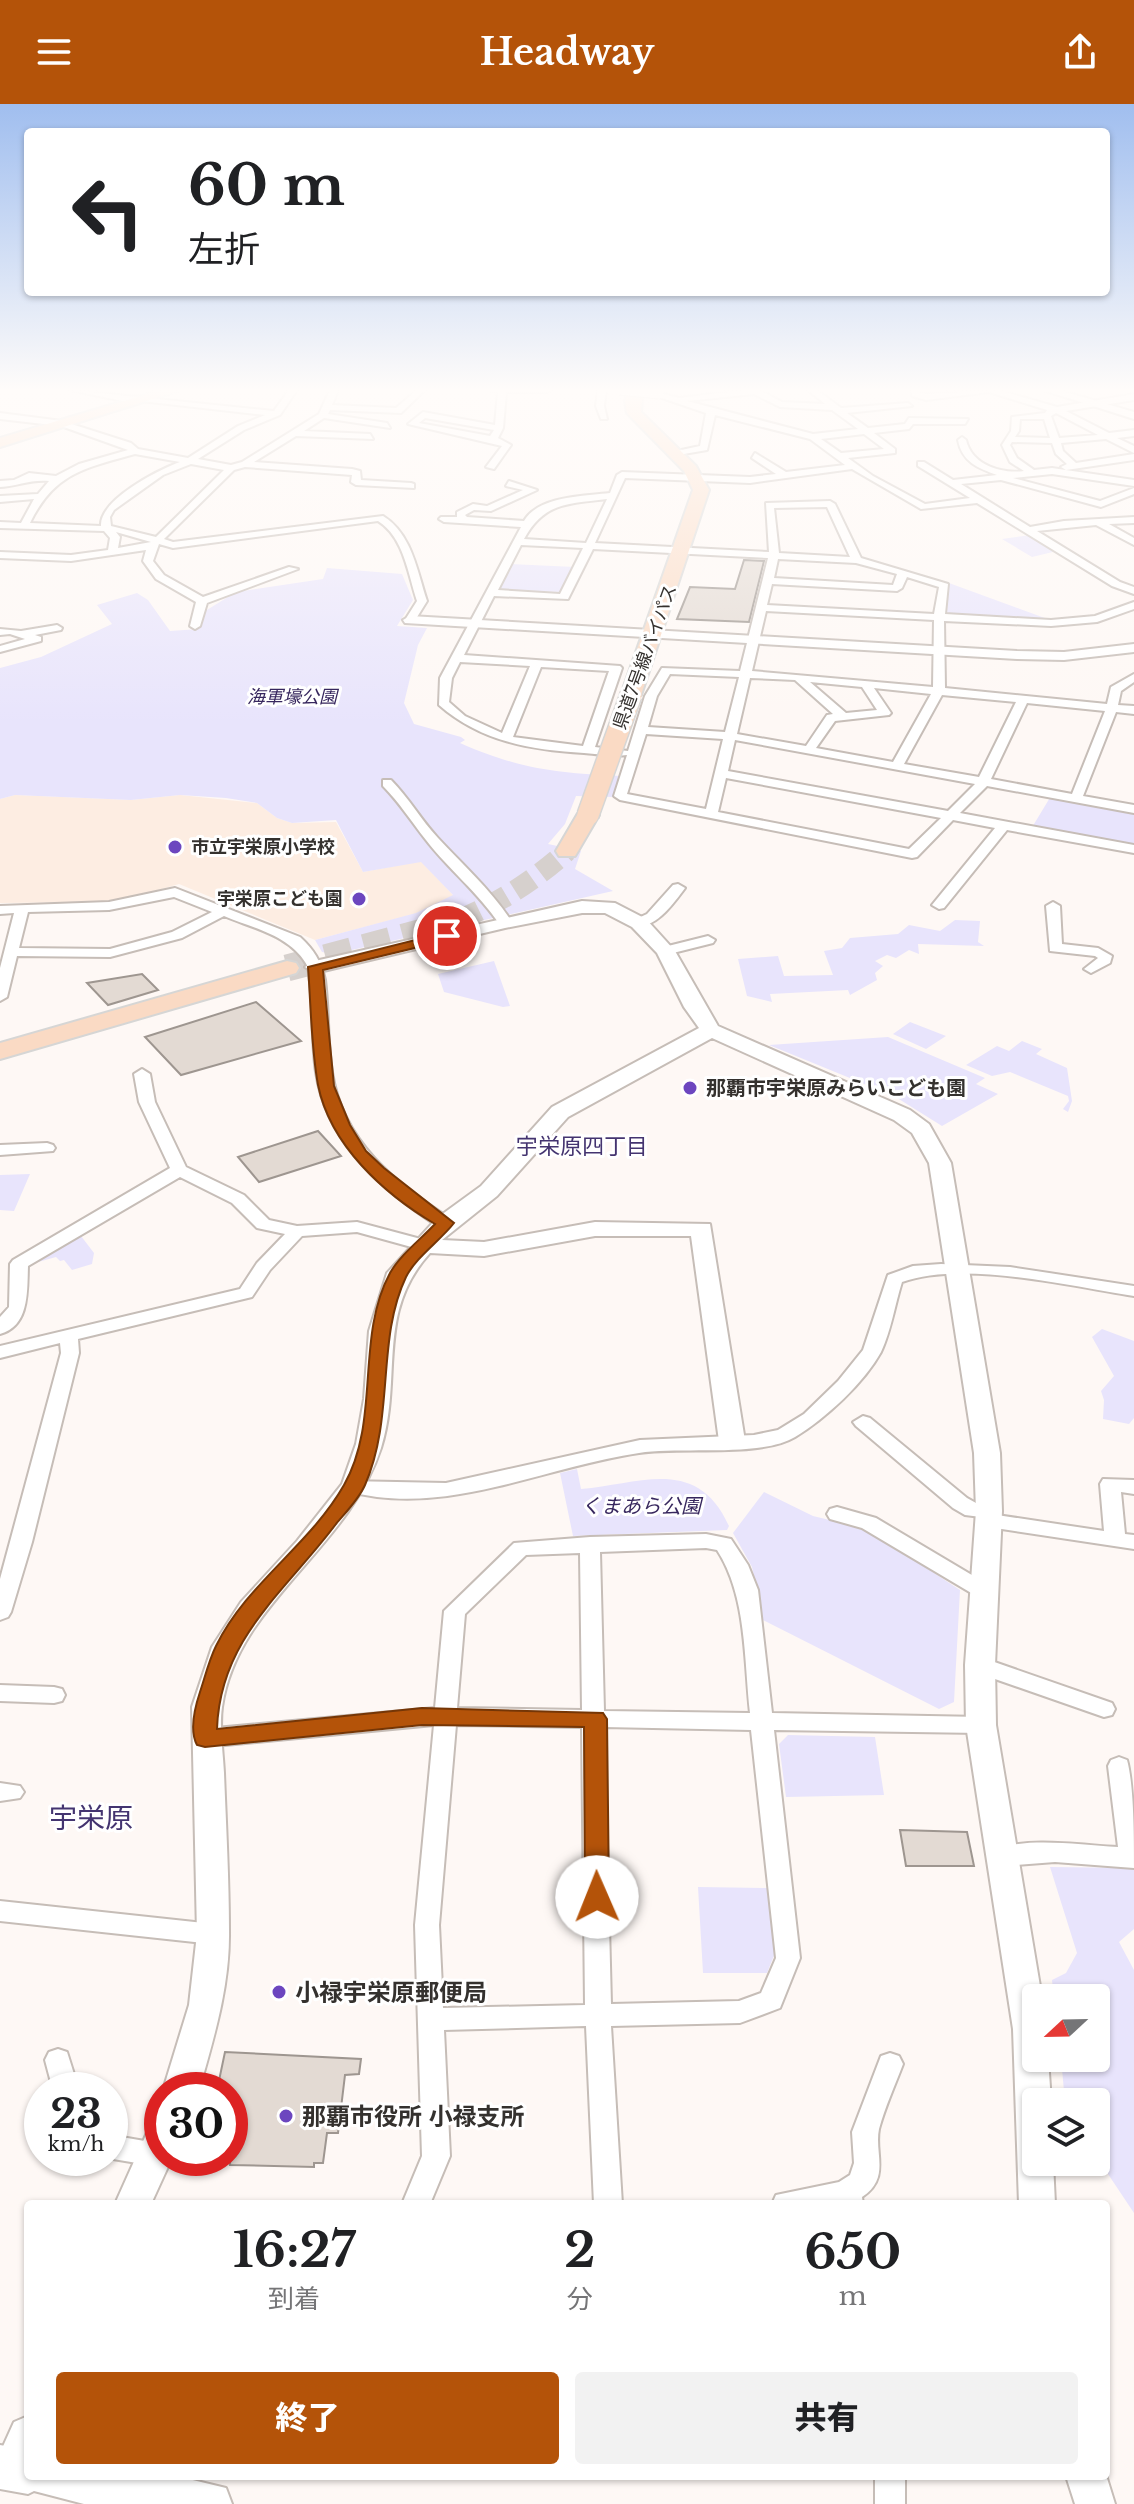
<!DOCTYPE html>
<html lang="ja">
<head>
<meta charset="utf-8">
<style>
	body { margin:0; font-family:"Libre Baskerville","Noto Sans JP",serif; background:#f2f2f2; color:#202124; height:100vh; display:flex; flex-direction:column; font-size:30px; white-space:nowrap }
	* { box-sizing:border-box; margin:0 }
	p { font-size:26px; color:#757577 }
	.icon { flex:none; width:44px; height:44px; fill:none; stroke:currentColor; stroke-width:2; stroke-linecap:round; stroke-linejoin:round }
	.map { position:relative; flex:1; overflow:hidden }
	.details { position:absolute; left:24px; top:2096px; width:1086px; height:280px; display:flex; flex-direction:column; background:#fff; border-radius:8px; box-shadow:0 2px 6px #0004 }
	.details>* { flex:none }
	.banner { position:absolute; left:24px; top:24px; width:1086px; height:168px; border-radius:8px; box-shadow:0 2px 6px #0004; background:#fff; color:#202124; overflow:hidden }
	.needle { width:52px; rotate:248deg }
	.fabs { position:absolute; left:1022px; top:1880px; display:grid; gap:16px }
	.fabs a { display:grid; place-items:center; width:88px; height:88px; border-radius:8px; background:#fff; box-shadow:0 2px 6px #0004; font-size:40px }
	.speed { position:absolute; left:24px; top:1968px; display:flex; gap:16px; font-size:40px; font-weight:700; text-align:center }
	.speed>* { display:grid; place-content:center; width:104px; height:104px; border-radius:50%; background:#fff; box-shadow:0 2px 6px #0004; line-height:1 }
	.speed small { font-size:20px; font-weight:400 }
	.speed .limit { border:12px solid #d22; background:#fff; color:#111 }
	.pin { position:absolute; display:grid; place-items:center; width:68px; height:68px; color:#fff; margin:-34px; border:4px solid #fff; border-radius:50%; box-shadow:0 2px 8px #0007 }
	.me { position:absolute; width:88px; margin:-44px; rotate:359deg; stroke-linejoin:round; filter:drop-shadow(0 0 6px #0008) }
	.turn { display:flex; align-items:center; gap:28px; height:168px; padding:0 32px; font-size:36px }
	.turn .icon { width:104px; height:104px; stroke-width:2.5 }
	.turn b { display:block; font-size:56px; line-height:68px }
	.eta { display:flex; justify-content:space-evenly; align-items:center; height:136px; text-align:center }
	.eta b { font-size:48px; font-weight:800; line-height:56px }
	.button { display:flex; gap:16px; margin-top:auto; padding:16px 32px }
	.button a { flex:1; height:92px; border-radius:8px; background:#b45309; color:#fff; font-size:32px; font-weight:800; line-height:92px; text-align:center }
	.button a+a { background:#f2f2f2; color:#202124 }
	header { display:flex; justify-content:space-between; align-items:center; height:104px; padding:0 32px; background:#b45309; color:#fff; font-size:36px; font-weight:800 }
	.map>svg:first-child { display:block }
	.built { fill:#fdede2 }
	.green { fill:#e8e4fc }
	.building { fill:#e3dad3; stroke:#9e9690; stroke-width:2 }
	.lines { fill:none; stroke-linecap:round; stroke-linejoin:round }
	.primary-tunnel-far1 { stroke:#d6d0cd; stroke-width:21; stroke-dasharray:21 10; stroke-linecap:butt }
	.primary-tunnel { stroke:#d6d0cd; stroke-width:27; stroke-dasharray:27 13; stroke-linecap:butt }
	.minor-casing { stroke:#c6bdb7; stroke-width:4 }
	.tertiary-casing { stroke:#c6bdb7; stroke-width:4 }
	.secondary-casing { stroke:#c6bdb7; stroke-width:4 }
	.primary-casing { stroke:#d6d6d5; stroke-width:4 }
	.minor { fill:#fff; fill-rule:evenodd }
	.tertiary { fill:#fff; fill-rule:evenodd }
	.secondary { fill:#fff; fill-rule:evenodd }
	.primary { fill:#fadac4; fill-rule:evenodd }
	.minor-bridge-casing { stroke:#c6bdb7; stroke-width:11; stroke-linecap:butt }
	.primary-bridge-casing { stroke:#d6d6d5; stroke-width:24; stroke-linecap:butt }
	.minor-bridge { stroke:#fff; stroke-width:9 }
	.primary-bridge { stroke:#fadac4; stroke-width:21 }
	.route { fill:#b45309; stroke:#753606; stroke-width:2 }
	.poi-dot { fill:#6c46bf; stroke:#fff; stroke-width:3 }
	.labels { text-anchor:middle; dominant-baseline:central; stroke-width:6; stroke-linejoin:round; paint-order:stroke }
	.far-street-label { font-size:18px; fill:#34312e; stroke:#fff }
	.far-park-label { font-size:18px; font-style:italic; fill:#37275e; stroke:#fff }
	.far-poi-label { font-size:18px; font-weight:bold; fill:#34312e; stroke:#fff; text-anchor:start }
	.poi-label { font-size:20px; font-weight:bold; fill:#34312e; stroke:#fff; text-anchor:start }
	.park-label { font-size:20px; font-style:italic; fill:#37275e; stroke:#fff }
	.neighbourhood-label { font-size:22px; fill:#443470; stroke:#fff }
	.near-poi-label { font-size:24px; font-weight:bold; fill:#34312e; stroke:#fff; text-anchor:start }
	.near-quarter-label { font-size:28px; fill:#443470; stroke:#fff }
</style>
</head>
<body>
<header><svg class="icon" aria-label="menu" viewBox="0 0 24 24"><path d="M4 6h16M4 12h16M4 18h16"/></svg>Headway<svg class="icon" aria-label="share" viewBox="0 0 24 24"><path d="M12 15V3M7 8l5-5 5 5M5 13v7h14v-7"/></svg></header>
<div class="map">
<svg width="1134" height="2400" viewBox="0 0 1134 2400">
	<rect width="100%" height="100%" fill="#fef8f5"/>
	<path class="built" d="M15,691L131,696L180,691L257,699L277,714L292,719L336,718L363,768L421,757L454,792L414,810L315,836L179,780L134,793L99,798L0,799V695Z"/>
	<path class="green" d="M1031,431L1057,447L1032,453L1002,435Z
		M510,460L575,463L563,488L504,487L498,485Z
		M327,464L402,470L413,496L397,522L427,524L418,541L404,599L414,620L461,633L465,636L460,639C519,665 557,669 620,672L613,693L576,692L565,720L548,740L581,747L575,765L613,787L334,850L322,848L315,836L416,809L453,791L421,758L363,768L336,716L292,719L277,714L257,699L226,694L180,691L131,696L15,691L0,695V564L41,553L112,520L97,501L137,489L148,496L170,527L199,525L202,509L236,488L323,475Z
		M949,479L1053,517L947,510Z
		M1051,692L1134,708V743L1031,725Z
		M955,816L980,817L978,838L984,842L918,840L919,850L909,846L896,854L887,851L875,857L883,862L875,869L877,876L850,891L848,886L770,890L772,898L747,892L738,855L778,852L784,872L833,871L824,847L842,844L850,834L898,830L909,821L940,827Z
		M494,857L510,902L503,903L444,888L438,870Z
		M910,918L946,932L926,945L893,930Z
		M888,933L985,974L976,980L998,990L942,1022L894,992L769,941Z
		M1022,937L1042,945L1036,950L1067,964L1072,997L1068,1008L1063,1005L1069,997L1068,992L1010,968L992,972L966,961L997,942L1009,947Z
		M30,1070L14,1107L0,1106V1071Z
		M81,1132L94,1149L92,1160L72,1166L64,1156L60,1157L56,1153L31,1160Z
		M1102,1225L1134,1237V1314L1129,1320L1103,1315L1104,1296L1101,1287L1114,1272L1092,1233Z
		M577,1365L581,1385C640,1380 697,1351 729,1422L727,1426L573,1432L560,1369Z
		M764,1388L813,1412L867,1425L960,1486L954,1598L939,1605L763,1516L752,1463L733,1429Z
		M788,1631L875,1633L884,1691L786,1693L779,1640Z
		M1050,1763L1134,1764V1825L1119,1838L1134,1866V2109L1096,2052V1998H1065L1061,1954H1096V1894H1054L1052,1876L1066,1869L1077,1849Z
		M698,1783L769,1784L775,1849L767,1869H703Z"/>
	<path class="building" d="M744,456L764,457L749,518L677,515L690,483L735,485Z
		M142,870L158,886L108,901L87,879Z
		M256,898L301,937L181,971L145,933Z
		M318,1027L341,1052L259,1078L238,1053Z
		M900,1726L967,1728L974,1762H906Z
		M225,1948L361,1955L359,1970L345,1971L338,2029H327L323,2059H314V2063L230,2061L234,2001H230V1986H217Z"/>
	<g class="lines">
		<path class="primary-tunnel-far1" d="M431,826C483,809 527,783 567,747"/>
		<path class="primary-tunnel" d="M287,864L438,824"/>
		<g class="minor-casing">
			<path id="minor" d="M70,286L274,307L289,286H297L280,311L244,326L198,355L231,361L242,358L319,310L330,286H338L332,301L396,304L417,286H425L401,309L330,306L328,310L387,319L390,324L324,314L304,327L370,330L373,335L296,332L254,358L352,365L360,367L361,376L411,379L414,380V384L356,381L351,378L352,371L245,363L234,366L164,435L173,438L383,412C412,430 417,467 427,497L414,518L410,519L405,516L417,497C408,470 404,433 378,417L173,444L159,440L153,457L164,471L203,493L289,463L298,465L207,499L200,522L195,525L190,522L196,498L156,475L143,457L146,446L71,457L0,454V448L71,451L108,446L110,434L104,427L0,424V418L21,419L34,395L0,398V392L38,390L49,377C31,375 18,382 0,383V377L14,376L29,369L56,372L79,360L128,346L61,322L0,315V309L62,317L131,339L138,345L188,354L238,322L265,311L141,297L137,300ZM135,350L180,358C158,366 99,396 101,422L30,419C54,369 85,364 135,350ZM191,360L224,366L156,433L111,422L110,413L114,406L163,371ZM116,428L151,438L118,444L120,433Z
				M489,286H551L547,288H506L503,324L498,334L511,341L494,365L486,363L502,342L408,320L423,308L495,321L498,288ZM425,314L494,326L490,332L419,319Z
				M598,286H606L604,302L607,315H601L596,302Z
				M745,286H759L782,298L825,300L808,286H817L841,304L908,299L912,302L847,309L868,324L905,320L909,314L968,315L965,320H913L909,325L874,329L895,345V349L848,354L873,372L925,400L970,394L918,362V358H924L953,376L997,371C978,364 962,358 958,336L962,333L966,336C972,362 1003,370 1024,367L1010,358L1002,341L1011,327L1012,313L1045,309L1047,306L989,288L926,296L912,292V286H920V289L926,290L998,286L1057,303L1134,290V296L1066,307L1109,329L1134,326V332L1117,334L1134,342V349L1106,335L1061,339L1063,347L1076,359L1134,350V356L1066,366L1061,363L1067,360L1056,350L1052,339L1012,338L1010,341L1017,354L1034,366L1052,364L1134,376V382L1052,370L1013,374L1100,397L1134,384V390L1101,403L1001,376L961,380L1030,423L1064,417L1134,413V419L1109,420L1134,434V441L1096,421L1037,427L1120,478L1134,483V490L1112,482L977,399L921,405L852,365L750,379L625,374L595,439L769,448L766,399L830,397L835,400L861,454L948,480L945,510L1051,516L1095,512L1134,498V505L1097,518L1051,522L944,517L945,584L1107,600L1111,583L1134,570V578L1121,587L1118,601L1134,602V610L1116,608L1083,692L1134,701V709L987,682L960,709L1134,741V749L1007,726L944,804L939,805L932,801L995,724L953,716L917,753L912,754L620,696L614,692L627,651C613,653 598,650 584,649C530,646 480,637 439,601L440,574L521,423L444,418L439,415L441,413H457V408L473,400L487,402L523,386L506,382L509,377L537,386L491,407L474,406L465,411L467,413L524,417C538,392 585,392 610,389L617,371L622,368L750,373L776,370L752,354L755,349L786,368L845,361L810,335L715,311L707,346L672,352V348L700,342L706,309L656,292V288L679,294ZM754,290L780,303L832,306L858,325L813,330L687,297ZM1056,309L1098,331L1059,334L1051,312ZM1020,315H1044L1050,334L1015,333L1019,327ZM864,330L884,345L841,349L821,335ZM607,395L586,439L524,435C544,398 568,400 607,395ZM827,403L850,453L779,449L774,404ZM521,441L583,444L560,490L498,486ZM593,445L768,454L740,567L662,564L645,592L628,647L595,643L622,564L620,562L464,551L494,492L568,495ZM778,455L856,459L897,470L893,481L774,474ZM907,473L939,483L934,510L767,501L772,480L897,487L902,484ZM766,507L934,516L933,583L752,567ZM460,558L530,562L502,629L465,612L449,598L452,574ZM541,563L609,567L583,642L513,633ZM670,570L739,573L725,628L648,623L657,592ZM750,574L795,576L833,610L827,611L806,642L737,630ZM810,578L862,583L877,606L846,609ZM874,584L931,590L893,658L816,644L835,617L889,611L891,609ZM942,591L1016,598L979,673L904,660ZM1027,599L1105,607L1072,690L991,675ZM646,630L723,635L706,705L627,690ZM735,636L975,680L948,707L728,667ZM726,674L941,714L909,745L718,708Z
				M57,521L62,524L61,526L35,531L41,533V537L0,548V542L25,535L10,530L0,531V525L21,527Z
				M383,676H391C409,694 421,716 438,734C464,762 491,786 512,818L510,821H500C477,787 450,767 426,736C411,717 399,698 383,682Z
				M678,780L685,784C673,800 656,825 634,822V816L647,810L673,781Z
				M175,784L300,833C314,846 321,857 325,876C329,906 327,937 332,968C342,1037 396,1080 451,1115L454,1119L451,1123H439C382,1086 326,1039 316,968C311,933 314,898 308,863C292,832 255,825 224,812L182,834L110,853L17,852L7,893L0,897V864L14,809L0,810V802L109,798ZM174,793L212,808L172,828L110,845L19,844L28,808L109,806Z
				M1053,798L1060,802L1062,840L1098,844L1112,852L1110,859L1091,869L1084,865L1098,854L1095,852L1050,847L1046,802Z
				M708,832L715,836L713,839L665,851L658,847L660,844Z
				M142,965L150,970L155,998L186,1063L244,1091L269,1116L297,1122L357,1118L432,1138L435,1142L426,1147L357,1128L302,1132L270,1166L252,1193L78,1235L79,1249L32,1438L11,1508L8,1513L0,1516V1475L61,1249L60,1239L0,1254V1242L240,1185L257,1159L285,1130L257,1124L232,1099L180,1073L28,1162C27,1186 30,1222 0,1230V1213L9,1203L10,1160L13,1156L170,1064L139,998L134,970Z
				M47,1039L53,1041L55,1044L53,1047L0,1051V1041Z
				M941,1160L1010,1163L1134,1182V1192C1070,1182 962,1156 902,1178C895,1200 891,1227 881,1248C864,1279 825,1315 795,1333C760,1354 681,1342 639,1349C543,1363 445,1414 347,1387L344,1382L347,1377L446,1379L640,1336L754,1331L778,1326L804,1310L838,1277L863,1246L888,1171L913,1162Z
				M863,1312L870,1314L967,1394L976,1399L996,1402L999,1407L997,1411L1104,1427L1100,1380L1103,1375L1134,1376V1390L1121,1388L1125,1430L1134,1431V1445L982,1422L979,1417L981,1413L965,1411L953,1404L856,1322L853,1318Z
				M837,1403L876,1414L992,1483L996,1488L992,1493H978L862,1424L830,1415L827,1410L830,1405Z
				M706,1430L731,1435L748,1461L758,1486L772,1609L981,1613L989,1615L992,1621L989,1627L981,1629L774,1626L800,1854L780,1904L740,1919L611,1922L622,2100H594L586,1922L444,1926L450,2052L430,2100H402L422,2052L415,1821L434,1621L205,1643L197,1640L194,1634L197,1628L205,1625L435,1604L444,1507L514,1439L590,1433ZM706,1444L717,1446C747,1492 744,1556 750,1609L604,1607L600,1448ZM580,1449L582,1606L457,1604L465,1510L526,1451ZM456,1621L582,1623L585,1901L443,1904L439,1821ZM604,1623L751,1626L776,1854L761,1889L739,1897L611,1900Z
				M980,1553L1112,1599L1115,1605L1112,1611L1104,1613L972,1567L969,1561L972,1555Z
				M0,1581L54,1583L62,1585L65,1591L62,1597L54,1599L0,1597Z
				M1119,1653L1127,1656C1134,1681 1134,1734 1134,1764L1055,1758L1002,1762L994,1759L990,1752L994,1745C1031,1733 1079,1741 1118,1743L1108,1662L1111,1656Z
				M0,1679L20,1682L24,1688L20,1694L0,1697Z
				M0,1797L213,1820L222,1823L225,1830L222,1837L213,1840L0,1817Z
				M58,1945L67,1948L79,1986H53L45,1956L49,1948Z
				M890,1949L899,1952L903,1960C895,1981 885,2003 879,2025C874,2049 891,2074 862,2093L863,2100H772L776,2091L839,2078L850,2071L854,2059L852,2028L881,1952Z
				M110,2031L162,2040V2054H167L165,2059L155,2062L107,2054H110Z
				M875,2372H905V2400H875Z"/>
		</g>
		<g class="tertiary-casing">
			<path id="tertiary" d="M1043,286H1059L1134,308V315Z
				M410,512L1017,547L1064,548L1134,540V548L1064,556L1017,555L405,519L403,516Z
				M582,797L615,799L646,815L675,847L718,922L910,1006L929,1020L951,1059L1000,1349L1002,1407L995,1561L996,1621L1042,1894H1036V1954H1048L1051,1998H1036V2058H1053L1055,2100H1019L1013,1925L966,1621L965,1561L976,1407L974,1349L929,1059L912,1029L894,1016L712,934L568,1013L497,1092L442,1136L484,1138L595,1118L710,1120L745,1337L741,1343H723L719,1337L691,1132H595L484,1152L430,1149C375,1209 403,1274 381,1344C348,1446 237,1499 222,1603C219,1624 223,1648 224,1669C226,1722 229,1774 229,1826C230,1882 214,1933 199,1986H163L189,1901L197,1830L192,1603L212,1543L241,1498L297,1437L342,1380L356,1340L364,1295L369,1227L387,1169L437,1114L481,1082L552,1003L699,924L684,903L657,849L632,823L605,809H582L505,824L315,869L305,863L315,857Z
				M162,2019V2054H172L151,2100H115L149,2024Z
				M28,2312V2372H31L27,2380L13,2386L0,2381V2349L14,2318Z
				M1066,2372L1106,2371L1115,2400H1075Z"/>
		</g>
		<g class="secondary-casing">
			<path id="secondary" d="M0,2341L28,2346V2372H176L226,2384L232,2400H84L34,2387L28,2390L0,2385Z"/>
		</g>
		<g class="primary-casing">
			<path id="primary" d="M161,286H181L0,343V334Z
				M629,286H643L641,308L696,362L709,386L641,591L631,597L621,591L693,386L684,367L627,309L625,297Z
				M588,705L599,711L578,747L575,752H559L556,747L580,706Z
				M287,857L296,859L299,864L296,869L0,955V939Z"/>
		</g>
		<use href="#minor" class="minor"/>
		<use href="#tertiary" class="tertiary"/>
		<use href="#secondary" class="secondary"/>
		<use href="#primary" class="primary"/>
		<g class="minor-bridge-casing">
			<path id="minor-bridge" d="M619,286L659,290"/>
		</g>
		<g class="primary-bridge-casing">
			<path id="primary-bridge" d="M588,711L631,591"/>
		</g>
		<use href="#minor-bridge" class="minor-bridge"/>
		<use href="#primary-bridge" class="primary-bridge"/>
	</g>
	<linearGradient id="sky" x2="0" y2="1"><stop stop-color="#a0beef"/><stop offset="0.46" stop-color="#fffcfa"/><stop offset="1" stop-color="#fffcfa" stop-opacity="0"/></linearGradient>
	<rect width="1134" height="622" fill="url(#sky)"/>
	<path class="route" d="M447,828L454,832L452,835L323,866L334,982L350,1021L366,1047L384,1064L454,1119C440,1137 416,1153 406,1173C376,1236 395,1312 365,1381C359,1395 346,1408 336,1420C286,1487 220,1534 217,1625L422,1604L603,1609L607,1615L609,1793L606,1800L597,1803L589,1800L585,1793L584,1623L422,1621L205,1643L197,1641C189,1626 195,1603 200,1588C205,1573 209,1556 216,1542C246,1480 310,1441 344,1381C381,1316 355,1234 390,1169C400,1151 421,1135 435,1120C384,1090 330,1041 318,981C311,943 311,902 308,863Z"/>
	<g class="poi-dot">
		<circle cx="175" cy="743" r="8"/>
		<circle cx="359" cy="795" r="8"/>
		<circle cx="690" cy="984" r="8"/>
		<circle cx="279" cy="1888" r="8"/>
		<circle cx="286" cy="2012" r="8"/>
	</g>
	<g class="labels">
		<g class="far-street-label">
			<text transform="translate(645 553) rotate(-70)">県道7号線バイパス</text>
		</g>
		<g class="far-park-label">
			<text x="292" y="593">海軍壕公園</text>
		</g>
		<g class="far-poi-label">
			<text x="191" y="743">市立宇栄原小学校</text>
			<text x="343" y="795" text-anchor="end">宇栄原こども園</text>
		</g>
		<g class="poi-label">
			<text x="706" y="984">那覇市宇栄原みらいこども園</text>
		</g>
		<g class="park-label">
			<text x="641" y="1402">くまあら公園</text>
		</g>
		<g class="neighbourhood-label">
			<text x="582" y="1042">宇栄原四丁目</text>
		</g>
		<g class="near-poi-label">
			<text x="295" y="1888">小禄宇栄原郵便局</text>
			<text x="302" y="2012">那覇市役所 小禄支所</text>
		</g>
		<g class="near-quarter-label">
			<text x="91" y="1714">宇栄原</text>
		</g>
	</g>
</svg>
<div class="fabs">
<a><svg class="needle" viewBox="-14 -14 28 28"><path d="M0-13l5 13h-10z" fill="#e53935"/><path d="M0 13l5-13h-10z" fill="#757577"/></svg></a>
<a><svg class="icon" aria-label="layers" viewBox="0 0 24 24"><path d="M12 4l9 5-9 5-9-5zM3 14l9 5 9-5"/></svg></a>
</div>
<div class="speed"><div>23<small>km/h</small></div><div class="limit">30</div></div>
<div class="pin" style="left:447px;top:832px;background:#d93025"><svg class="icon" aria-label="arrive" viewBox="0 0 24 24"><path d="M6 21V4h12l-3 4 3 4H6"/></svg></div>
<svg class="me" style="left:597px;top:1793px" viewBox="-20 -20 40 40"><circle r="19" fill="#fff"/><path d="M0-13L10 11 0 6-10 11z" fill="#b45309"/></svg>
<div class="banner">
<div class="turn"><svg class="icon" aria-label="left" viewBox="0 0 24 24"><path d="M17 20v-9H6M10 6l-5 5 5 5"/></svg><div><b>60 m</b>左折</div></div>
</div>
<section class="details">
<div class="eta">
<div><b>16:27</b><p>到着</p></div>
<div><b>2</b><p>分</p></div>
<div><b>650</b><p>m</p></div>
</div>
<div class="button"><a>終了</a><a>共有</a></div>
</section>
</div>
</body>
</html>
